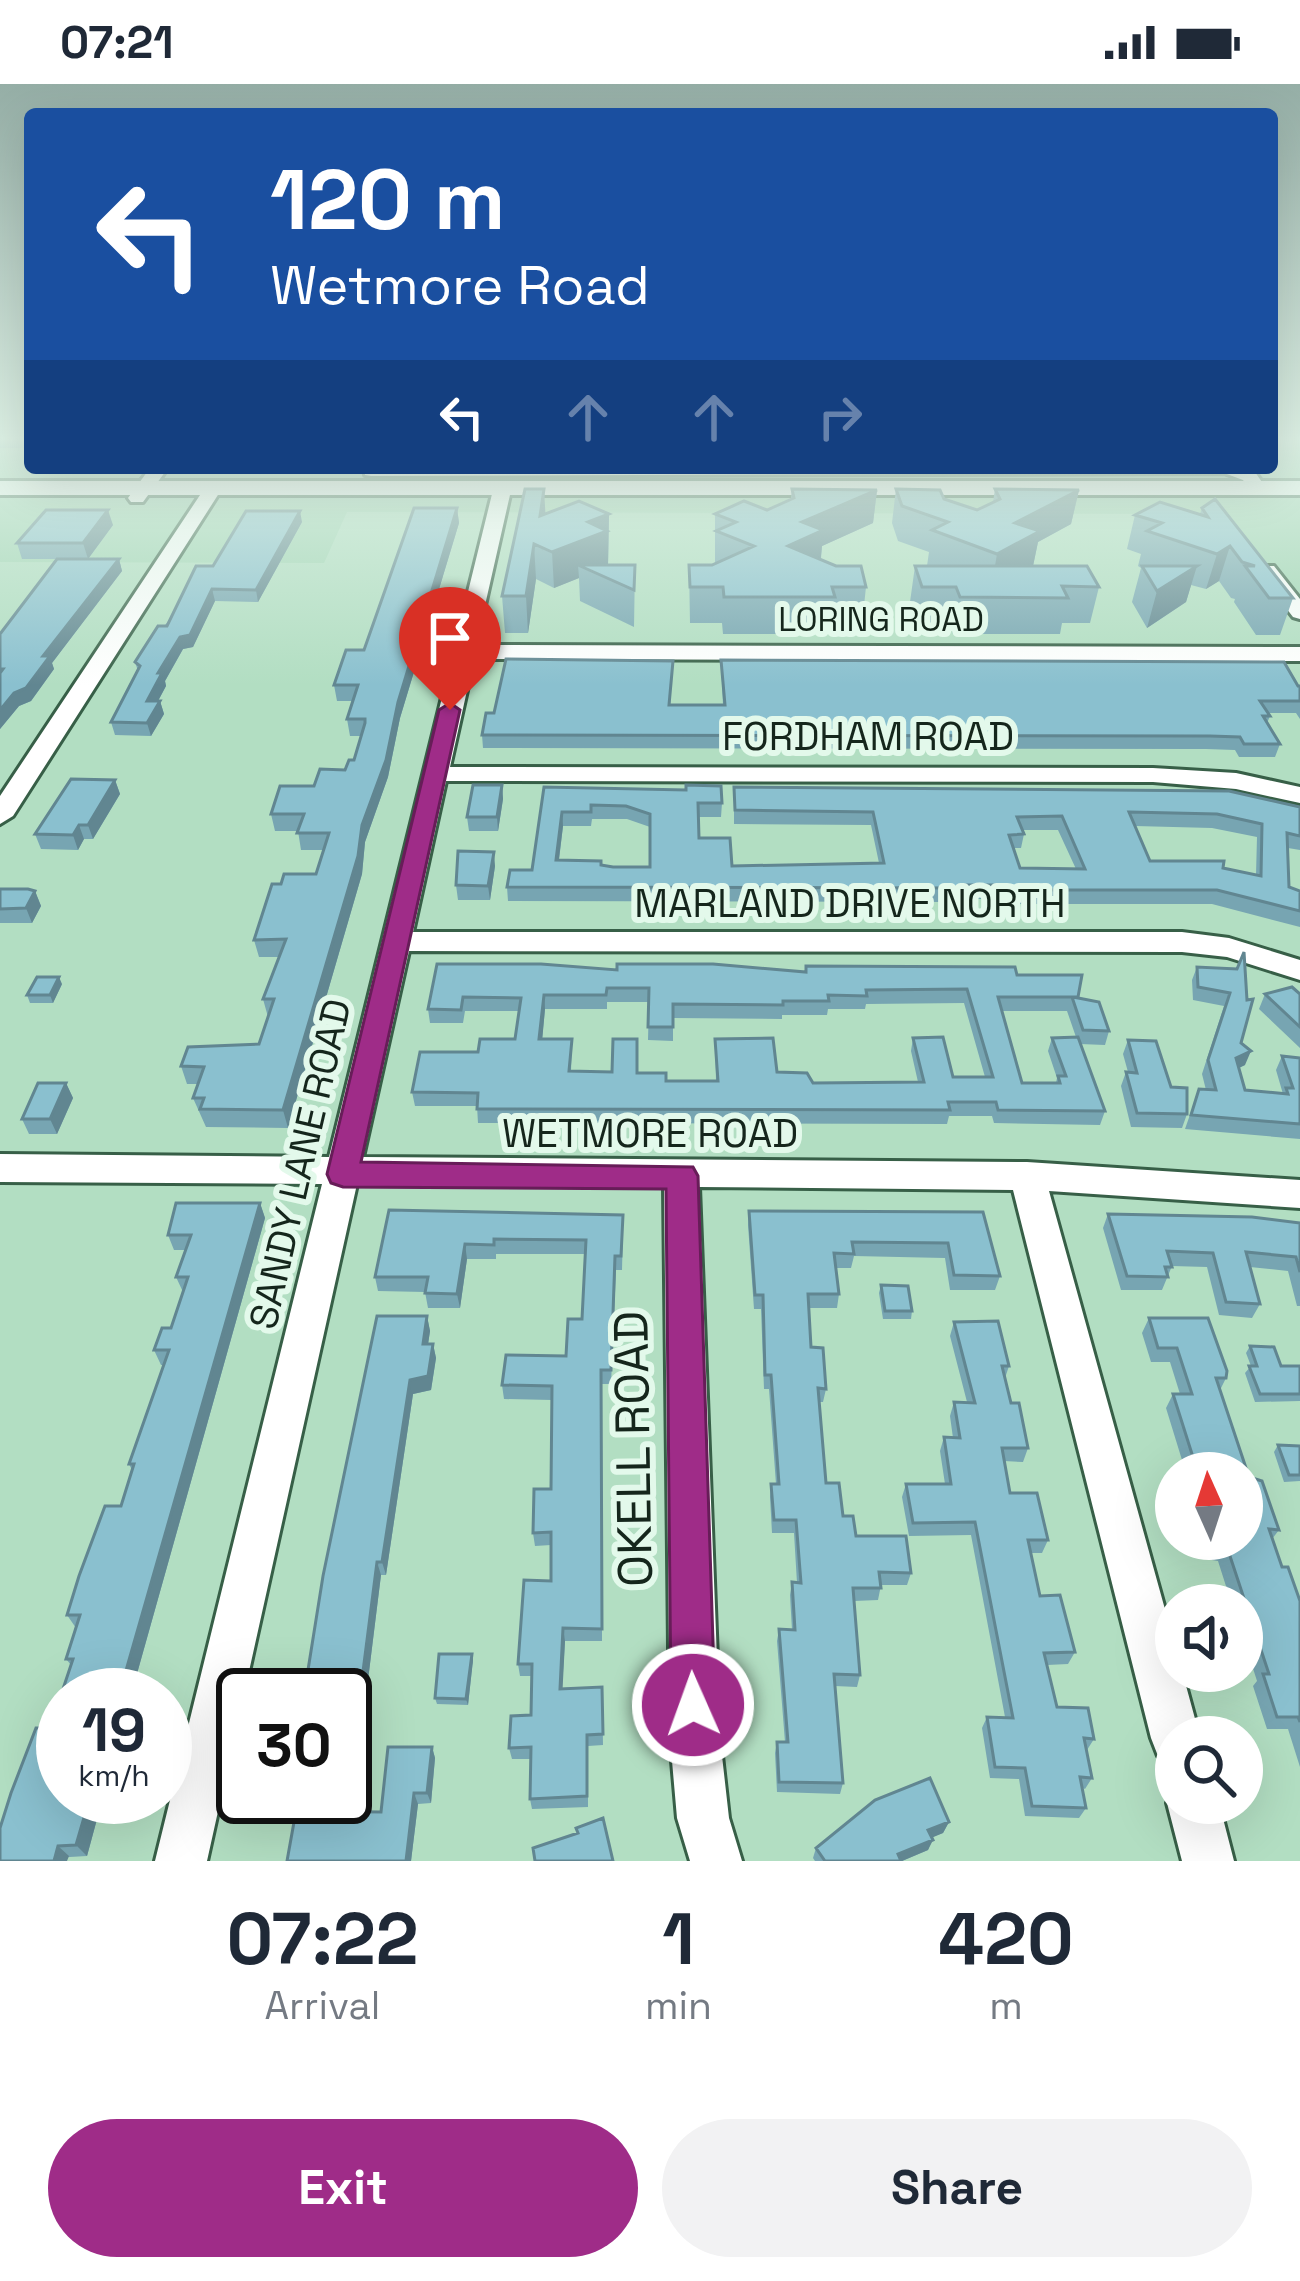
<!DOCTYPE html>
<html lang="en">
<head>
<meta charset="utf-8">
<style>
	body { margin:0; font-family:"Space Grotesk",sans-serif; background:#f2f2f3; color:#1f2937; height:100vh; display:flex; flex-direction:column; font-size:45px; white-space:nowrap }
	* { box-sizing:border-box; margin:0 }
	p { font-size:39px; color:#747a83 }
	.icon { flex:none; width:66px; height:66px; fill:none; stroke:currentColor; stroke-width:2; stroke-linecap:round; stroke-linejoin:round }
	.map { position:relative; height:1777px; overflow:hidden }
	.drawer { display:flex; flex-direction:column; background:#fff; flex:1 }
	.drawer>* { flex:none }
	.banner { position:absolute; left:24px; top:24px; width:1254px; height:366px; border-radius:12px; box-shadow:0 12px 48px #0002; background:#1a4fa0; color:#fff; overflow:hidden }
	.needle { width:78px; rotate:357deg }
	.tools { position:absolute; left:1155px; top:1368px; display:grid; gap:24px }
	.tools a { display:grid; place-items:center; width:108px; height:108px; border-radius:50%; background:#fff; box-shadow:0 12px 48px #0002; font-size:60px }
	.speed { position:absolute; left:36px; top:1584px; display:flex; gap:24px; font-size:60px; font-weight:700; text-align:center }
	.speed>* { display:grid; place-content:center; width:156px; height:156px; border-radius:50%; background:#fff; box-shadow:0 12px 48px #0002; line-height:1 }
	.speed small { font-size:30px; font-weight:400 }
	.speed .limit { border:6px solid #111; border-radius:18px; background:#fff; color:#111 }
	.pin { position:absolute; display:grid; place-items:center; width:102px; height:102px; color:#fff; margin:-123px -51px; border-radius:50% 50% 50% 0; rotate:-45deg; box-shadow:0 0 12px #0007 }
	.pin .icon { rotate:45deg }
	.me { position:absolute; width:132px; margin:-66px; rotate:358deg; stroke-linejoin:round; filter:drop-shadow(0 0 9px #0008) }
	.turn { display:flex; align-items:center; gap:42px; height:252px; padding:0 48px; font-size:54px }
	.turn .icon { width:156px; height:156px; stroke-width:2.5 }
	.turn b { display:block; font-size:84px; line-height:102px }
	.lanes { display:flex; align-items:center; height:114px; padding:0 48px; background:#0003; justify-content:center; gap:60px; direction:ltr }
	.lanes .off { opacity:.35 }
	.eta { display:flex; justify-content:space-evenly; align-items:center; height:204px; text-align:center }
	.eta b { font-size:72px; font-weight:700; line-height:84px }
	.cta { display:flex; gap:24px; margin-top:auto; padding:24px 48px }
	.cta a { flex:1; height:138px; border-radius:72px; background:#9f2c88; color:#fff; font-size:48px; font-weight:700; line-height:138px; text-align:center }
	.cta a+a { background:#f2f2f3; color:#1f2937 }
	.status { display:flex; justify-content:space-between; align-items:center; height:84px; padding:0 60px; background:#fff; direction:ltr }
	.status svg { height:33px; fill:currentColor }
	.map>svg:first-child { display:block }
	.built { fill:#a1d5b4 }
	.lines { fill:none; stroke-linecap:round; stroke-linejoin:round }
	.minor-casing { stroke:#375f47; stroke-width:6 }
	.major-casing { stroke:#375f47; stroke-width:6 }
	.minor { fill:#fff; fill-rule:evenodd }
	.major { fill:#fff; fill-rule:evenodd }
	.wall { fill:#77a5b2; fill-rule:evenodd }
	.shaded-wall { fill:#618691 }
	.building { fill:#8ac0cf; stroke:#618691; stroke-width:3; fill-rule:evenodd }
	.route { fill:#9f2c88; stroke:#671d58; stroke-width:3 }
	.labels { text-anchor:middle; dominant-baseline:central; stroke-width:12; stroke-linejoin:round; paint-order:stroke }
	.far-street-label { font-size:33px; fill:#15261c; stroke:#e3f9eb }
	.street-label { font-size:39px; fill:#15261c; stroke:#e3f9eb }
	.near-street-label { font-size:48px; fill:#15261c; stroke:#e3f9eb }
</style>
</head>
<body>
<div class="status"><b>07:21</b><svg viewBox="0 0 49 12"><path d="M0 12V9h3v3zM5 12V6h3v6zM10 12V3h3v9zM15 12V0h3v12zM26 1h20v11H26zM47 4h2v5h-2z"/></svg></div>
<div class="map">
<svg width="1300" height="1777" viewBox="0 0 1300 1777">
	<rect width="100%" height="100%" fill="#b2dec2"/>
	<path class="built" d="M0,352H30V384H1272V352H1300V529L1223,430L347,428L324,479L0,478Z"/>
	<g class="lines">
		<g class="minor-casing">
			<path id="minor" d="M150,384H168L143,418H131L128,414Z
				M364,384H1243L1255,388L1266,404L1251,408L1243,396L1224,389L371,392L365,391Z
				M503,397L512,402L476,561L1300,563V577L474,575L450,683L1153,684L1236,689L1300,703V719L1236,705L1153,698L446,697L413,848H1182L1229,854L1300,876V896L1227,873L1182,868L409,867L363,1073L1027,1078L1300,1096V1124L1049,1107L1176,1565V1587H1182L1200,1653H1176V1679L1158,1672L1151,1654L1013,1106L699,1103L720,1654L729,1734L742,1777H690L677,1734L670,1654L664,1103L357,1100L207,1777H155L322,1100L0,1098V1070L329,1073L494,402Z
				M208,399L223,403L13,732L0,740V712Z
				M1260,482H1274L1300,515V535L1293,533L1260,490Z
				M1175,1701L1176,1719H1219L1234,1777H1182L1167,1719Z"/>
		</g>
		<g class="major-casing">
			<path id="major" d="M0,397H1300V411H0Z"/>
		</g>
		<use href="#minor" class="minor"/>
		<use href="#major" class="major"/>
	</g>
	<path class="wall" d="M0,352H30L27,364H0Z
		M792,405L877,406L873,439L822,462L821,475L866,503L862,540L832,539L831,550H723L722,539H690L689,481L715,480V430L767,426L791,415Z
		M896,405L944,415L977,426L993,418L995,405L1079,406L1071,440L1038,458L1033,482L1099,503L1090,539H1062L1060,550H953L950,539H917L910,518L915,482H927L929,468L898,457L892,439Z
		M457,424L459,439L400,634L388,693L365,758L362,790L288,1044L206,1043L193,1014L198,1000H187L181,982L259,960L268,933L263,915L279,873H259L254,856L281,800L316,790L324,766H301L298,747H275L271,730L314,702L345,686L354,676L361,652H350L347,635L353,617H337L334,601L364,566Z
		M1202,424L1293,514L1280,551H1256L1234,518L1235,515L1231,514L1219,497L1206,505L1191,501L1186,518L1147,544L1132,518L1141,484L1138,482L1141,470L1127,465L1135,431L1200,430Z
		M545,430H609L608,481H635L634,543L580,517L579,494L554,504L536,495L528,549H505L502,512Z
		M302,438L258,518L215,517L193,563L183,565L165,597L166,602L158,617H160L164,630L151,652L115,651L111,638L138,587L135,578L213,482Z
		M113,441L88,475H119L122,487L52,579L54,585L31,617L19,622L0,645V550L57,475H22L17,459Z
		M721,576L1300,602V635L1296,629H1268L1270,632L1267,639L1280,660L1275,673H1239L1235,666L1206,665L483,664L482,651L494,629L673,577L670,621H723Z
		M115,696L120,710L93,755H84L78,766L41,765L35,750Z
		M502,701L503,715L498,747H469L467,733Z
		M544,703L722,719L721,733H698L699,754L732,782L879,779L871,741L734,740V703L1300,723V766L1288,764L1289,803L1300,807V843L1212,820H1002L1000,815H961L960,818L508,817L507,803L532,786ZM592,735H627L650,743V783H613L559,776L563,742H591ZM1135,742L1212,744L1257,753L1256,791L1223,784L1150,777ZM1022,746H1058L1076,785L1020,784L1013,764H1021L1024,750Z
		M495,782L490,816H458L456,801Z
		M0,805L35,807L41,822L32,839H0Z
		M437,880L617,886L805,888L806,882L1017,891L1078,914L1109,947L1105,961L1080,960L1105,1027L1100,1041L994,1039L992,1032H949L947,1040L478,1039L477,1022H415L412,1008L478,968L515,955L519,927H465L463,939H430L428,925ZM607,918H649L648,956L673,957V934L782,935V931H827L828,925H865L866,920L964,919L985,993H953L913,954L911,967L918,998L813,999L777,988L715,955L716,997H666L637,989L571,987L572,955H542L545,925H607ZM1002,927H1067L1076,953L1052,954L1048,967L1057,994L1056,999H1022Z
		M1197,883L1237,884L1241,959L1245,981L1239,984L1245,1006L1283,1010L1276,986L1282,972L1300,974V1055L1185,1045L1199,1005L1206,1006L1202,990L1224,922L1193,916L1192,896Z
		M62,900L53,919H30L27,911Z
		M1265,910H1300V964L1259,925Z
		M1128,956L1171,1003L1187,1030L1182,1044L1131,1043L1121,1002L1126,988H1128L1123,970Z
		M66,999L73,1014L57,1050H29L22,1035Z
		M260,1119L265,1134L131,1611H63V1713H103L87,1772L0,1777L50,1644L71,1581L66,1575L76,1544L67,1531L121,1422L132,1386L129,1380L164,1281H161L154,1266L171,1244L183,1208L176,1193L186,1166H174L168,1151Z
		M389,1126L623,1145L622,1186H616L611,1300H602V1557H565L562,1604L602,1603L603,1661L588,1662V1723L532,1725L530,1715L531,1675H512L509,1664L531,1631L532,1592H520L518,1580L551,1497V1461L535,1462L533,1449L551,1405L552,1316L504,1315L502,1301L566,1272L582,1235L585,1170H496V1175H467L460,1224H428L425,1208L378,1207L375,1193Z
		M749,1127L983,1128L1000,1192L995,1206H950L945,1174L854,1172L851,1184H836L839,1210L837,1224H809L811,1263L826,1305L823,1318H819L826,1399L856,1452L911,1489L907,1501H881L878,1516L854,1517L860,1591L857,1603L835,1602L843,1699L840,1710L777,1708L775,1669L777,1658H785L777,1557L779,1545L792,1546L790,1511L792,1498L797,1499L794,1449H772L770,1413L771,1400H776L769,1305H764L761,1225H754L748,1141Z
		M1108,1130L1300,1139V1222H1297L1288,1187L1250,1183L1260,1220L1252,1234L1219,1231L1207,1183L1172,1182L1162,1206H1121L1103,1144Z
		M881,1201L912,1227L911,1235H883L879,1209Z
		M427,1232L430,1247L428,1260H433L436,1274L431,1306L413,1310L386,1491H381L355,1701L345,1700V1611Z
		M1149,1234L1226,1294L1220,1306L1249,1393L1279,1446L1272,1455L1282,1483L1300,1517V1683L1288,1645H1267L1253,1602L1257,1597L1242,1550V1521H1232L1218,1477L1212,1476L1206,1455H1242V1389H1186L1166,1324L1173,1310H1180L1170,1278H1151L1142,1249Z
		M954,1238L1009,1282L1005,1294L1011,1319L1028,1364L1023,1378L1004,1377L1010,1409L1048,1456L1042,1469H1031L1040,1512L1075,1568L1068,1580L1047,1581L1057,1623L1094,1655L1087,1666L1092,1694L1085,1705L1083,1704L1086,1724L1079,1734L1025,1732L1019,1695L990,1694L982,1644L987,1633H1005L971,1451L909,1452L902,1413L906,1400H945L940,1367L944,1353L953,1354L950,1332L954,1318H967L950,1252Z
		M1250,1262L1281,1282H1300V1317L1255,1318L1245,1289L1251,1282L1246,1269Z
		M1278,1361L1300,1362V1397L1284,1398L1274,1368Z
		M472,1570L473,1576L468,1621L437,1620L435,1614Z
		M432,1663L435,1674L431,1719L418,1720L411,1777H287L381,1728Z
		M949,1738L943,1749L932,1753L928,1766L902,1777H815L813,1774L816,1764Z"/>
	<path class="shaded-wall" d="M23,352H30V360L27,364Z
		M544,405L546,439L542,467L540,432Z
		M877,406L873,439L822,462L820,481L788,462L802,438Z
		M1079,406L1071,440L1038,458L1033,482L991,506L997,470L1015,439Z
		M457,424L459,439L400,634L388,693L365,758L362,790L288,1044L283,1026L362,741Z
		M108,426L113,441L88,475L83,459Z
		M300,427L302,438L258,518L256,506Z
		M609,430L608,482L578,481L579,494L554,504L552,468L588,438Z
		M534,460L536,495L528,549L526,512Z
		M1230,462L1219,497L1206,505L1217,470Z
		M119,475L122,487L52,579L54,585L31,617L19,622L0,645V626Z
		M1197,482L1186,518L1147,544L1157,507Z
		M212,505L215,517L193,563L183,565L165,597L166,602L151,630L147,617L158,589L180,553Z
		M160,617L164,630L151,652L147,639Z
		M115,696L120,710L93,755L88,741Z
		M502,701L503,715L498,747L497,733Z
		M562,728L563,742L557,790L556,776Z
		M79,741L84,755L78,766L73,751Z
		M494,768L495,782L490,816L488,802Z
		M35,807L41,822L32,839L26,824Z
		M59,893L62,900L53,919L50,911Z
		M544,911L545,925L541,969L539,955Z
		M1251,967L1245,981L1230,988L1236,974Z
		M66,999L73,1014L57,1050L50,1035Z
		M260,1119L265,1134L131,1611H119Z
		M465,1160L467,1175L460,1224L457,1210Z
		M427,1232L430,1247L426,1274L423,1260Z
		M433,1260L436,1274L431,1306L413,1310L386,1491L382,1478L410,1296Z
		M377,1478L381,1491L355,1701L350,1689Z
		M563,1544L565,1557L562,1616L560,1605Z
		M472,1570L473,1576L468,1621L466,1615Z
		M432,1663L435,1674L431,1719L427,1709Z
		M414,1709L418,1720L411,1777H406Z
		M90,1713H103L87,1772L76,1761Z
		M949,1738L943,1749L924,1757L928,1746Z
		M933,1756L928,1766L902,1777L898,1770Z
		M58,1762L69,1772L67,1777H54Z"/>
	<path class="building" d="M525,405H544L540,432L579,417L609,430L588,438L607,447L552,468L534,460L526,512H502Z
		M792,405L877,406L802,438L823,446L788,462L836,482H861L866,503H832L835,513H724L723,503H690L689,481H712L754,462L716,447L736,438L715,430L744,417L767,426L794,414Z
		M896,405L940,406L944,415L977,426L1000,415L995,405L1079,406L1015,439L1040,447L997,470L932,446L948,438L902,422Z
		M1215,415L1293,514H1269L1245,482H1255L1242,478L1230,462L1217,470L1147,447L1162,439L1135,431L1160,418L1208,433L1202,424Z
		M414,424H457L398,618L386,676L362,741L358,772L283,1026L200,1025L204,1014H193L204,983L181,982L188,963L259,960L274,915H263L286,855L254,856L272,800H281L284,790H316L329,749H297L304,730H271L280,702H314L320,685L345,686L349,676H354L365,639V635H347L358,601H334L346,566H364Z
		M46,426H108L83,459H17Z
		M246,427H300L256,506L212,505L190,551L180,553L158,589H162L147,617H160L147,639L111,638L140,582L135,578L158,542H167L196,482H213Z
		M57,475H119L43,572H50L26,604L14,609L0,626V589L3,585H0V550Z
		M578,481H635L634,506Z
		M915,482H1087L1099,503L1062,502L1068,514L960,513L956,503H922Z
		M1142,482H1197L1157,507Z
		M506,575L673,577L669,621H725L721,576L1284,578L1298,602H1300V617H1260L1270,632H1263L1280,660H1244L1240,653L1210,652L482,651L486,629H494Z
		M71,695L115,696L88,741H79L73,751L35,750Z
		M473,701H502L497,733H467Z
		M686,701L721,702L722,719H698L699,754H730L732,782L884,779L873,728L735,726L734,703L1229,707L1300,723V752L1287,749L1289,803L1300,807V827L1217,806H1005L1004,801H962L963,804L507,803L510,786H532L544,703L686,706ZM591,721L626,722L650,730V783H613L601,781V777L556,776L562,728H591ZM1129,728L1217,730L1262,740L1261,792L1223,784L1224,777H1150ZM1062,732L1085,785L1020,784L1009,751L1024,750L1017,733Z
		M458,767L494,768L488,802L456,801Z
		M0,805H28L35,807L26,824L0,825Z
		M1244,868L1247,916L1253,915L1241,959L1251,967L1236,974L1245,1006L1288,1010L1286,1004H1293L1282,972L1300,974V1040L1191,1031L1199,1005L1216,1006L1208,976L1230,909L1198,903L1197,883L1237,885Z
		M437,880H541L617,886V880H713L806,888V882L1015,883L1017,891H1082L1078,913H1073L1099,918L1109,947L1083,946L1072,913H998L1022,999H1060L1058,992H1066L1052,954L1078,953L1105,1027L998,1026L996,1018H948L950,1026L477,1025L478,1009L412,1008L420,968H478L480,955H515L521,914L463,913L461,926L428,925ZM607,904H649L648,943H673V920L783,921V917H829L828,911L867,912L866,906L967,905L993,993H953L943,953L913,954L924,998L813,999L807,989L777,988L773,954L715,955L718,997H666V989H637V955H613L612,988L569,987L572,955H539L544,911H606Z
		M37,893H59L50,911H27Z
		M1292,903L1300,910V943L1265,910Z
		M1128,956L1156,957L1171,1003L1187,1004V1030L1137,1029L1126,988L1137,989Z
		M38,999H66L50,1035H22Z
		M176,1119H260L119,1611H63V1713H90L76,1761L58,1762L54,1777H0V1744L11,1709L36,1644H50L73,1575H66L80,1531H67L79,1492L105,1422H121L134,1380H129L169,1266H154L162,1244H171L188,1193H176L191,1151H168Z
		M389,1126L623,1131L621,1172H615L611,1286H601L602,1545L563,1544L560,1605L602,1603L603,1650L587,1651V1712L530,1715L531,1663L509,1664L511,1632L531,1631L532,1580H518L524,1496L551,1497V1448L533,1449L534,1405H551L552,1302L502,1301L506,1271L566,1272L568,1235H582L586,1156L494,1155V1161L465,1160L457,1210L425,1209L428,1193H375Z
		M749,1127L983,1128L1000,1192L954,1191L948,1159L852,1158L854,1170L834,1169L839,1210H808L811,1263L823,1264L826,1305L818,1304L826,1399H839L843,1432H853L856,1452H906L911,1489L879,1488L881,1504H853L860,1591L834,1590L843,1699L779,1698L777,1658H788L779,1545L795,1546L792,1498L801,1499L796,1436H774L771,1400H779L771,1291H765L763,1211H755Z
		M1108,1130L1252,1133L1300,1139V1188L1296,1173L1246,1168L1260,1220L1226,1218L1213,1169L1167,1167L1172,1183H1165L1168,1193L1127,1192Z
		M881,1201L908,1202L912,1227H885Z
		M377,1232H427L423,1260H433L428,1292L410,1296L382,1478H377L350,1689H345V1611H304L323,1492Z
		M1149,1234H1208L1227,1287L1226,1294H1216L1249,1393L1262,1397L1279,1446L1269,1445L1282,1483H1288L1300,1517V1638L1298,1633H1277L1263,1590H1269L1227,1463H1221L1218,1455H1242V1389H1198L1173,1310H1192L1177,1264H1158Z
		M998,1237L1009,1282H1002L1011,1319H1019L1028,1364H1002L1010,1409H1037L1048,1456H1028L1040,1512L1060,1511L1075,1568L1044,1569L1057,1623L1088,1624L1094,1655L1084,1654L1092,1694L1080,1693L1086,1724L1032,1722L1025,1684L995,1683L987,1633L1013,1634L975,1438L913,1439L906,1400H951L944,1353L960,1354L954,1318L975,1319L954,1238Z
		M1250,1262L1274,1263L1281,1282H1300V1310H1260L1249,1282H1257Z
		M1278,1361L1300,1362V1391H1289Z
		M439,1570H472L466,1615L435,1614Z
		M388,1663H432L427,1709H414L406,1777H287L296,1727L381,1728Z
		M930,1694L949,1738L928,1746L933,1756L898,1770L901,1777H825L816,1764L875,1716Z
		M603,1734L613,1777H535L533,1764L578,1749L576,1744Z"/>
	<linearGradient id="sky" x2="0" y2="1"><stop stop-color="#95aea6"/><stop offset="0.59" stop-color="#dcf0e4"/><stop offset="1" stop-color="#dcf0e4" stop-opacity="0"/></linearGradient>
	<rect width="1300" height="601" fill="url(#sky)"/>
	<path class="route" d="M450,619L460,626L361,1078L693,1083L698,1092L715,1621L709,1637L693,1643L678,1637L671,1621L666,1105L343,1103L331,1099L327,1090L439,626Z"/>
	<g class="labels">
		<g class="far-street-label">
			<text x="881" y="536">LORING ROAD</text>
		</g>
		<g class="street-label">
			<text x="868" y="652">FORDHAM ROAD</text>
			<text x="850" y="819">MARLAND DRIVE NORTH</text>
			<text x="650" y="1049">WETMORE ROAD</text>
			<text transform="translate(300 1080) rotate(-77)">SANDY LANE ROAD</text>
		</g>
		<g class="near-street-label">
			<text transform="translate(633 1365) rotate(-91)">OKELL ROAD</text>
		</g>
	</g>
</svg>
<div class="tools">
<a><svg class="needle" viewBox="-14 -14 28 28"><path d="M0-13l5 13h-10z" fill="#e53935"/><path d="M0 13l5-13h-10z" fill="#747a83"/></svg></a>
<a><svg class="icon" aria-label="sound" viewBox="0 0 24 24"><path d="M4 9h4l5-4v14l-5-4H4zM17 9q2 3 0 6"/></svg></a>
<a><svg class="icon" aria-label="search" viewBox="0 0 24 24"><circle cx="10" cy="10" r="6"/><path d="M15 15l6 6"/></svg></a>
</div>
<div class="speed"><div>19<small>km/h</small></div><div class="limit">30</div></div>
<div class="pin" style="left:450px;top:626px;background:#d93025"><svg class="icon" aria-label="arrive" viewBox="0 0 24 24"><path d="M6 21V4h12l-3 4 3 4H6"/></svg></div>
<svg class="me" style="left:693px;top:1621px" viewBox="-20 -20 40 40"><circle r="17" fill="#9f2c88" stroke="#fff" stroke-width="3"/><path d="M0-11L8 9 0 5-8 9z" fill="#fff"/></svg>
<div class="banner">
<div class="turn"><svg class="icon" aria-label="left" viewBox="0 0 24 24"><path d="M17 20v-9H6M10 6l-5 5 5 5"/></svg><div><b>120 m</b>Wetmore Road</div></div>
<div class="lanes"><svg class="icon" aria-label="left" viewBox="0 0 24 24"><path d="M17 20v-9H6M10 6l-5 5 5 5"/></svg><svg class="icon off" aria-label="ahead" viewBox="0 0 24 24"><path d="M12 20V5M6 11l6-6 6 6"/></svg><svg class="icon off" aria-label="ahead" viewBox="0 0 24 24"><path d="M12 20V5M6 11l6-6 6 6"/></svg><svg class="icon off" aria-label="right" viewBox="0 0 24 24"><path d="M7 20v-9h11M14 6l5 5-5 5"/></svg></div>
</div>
</div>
<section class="drawer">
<div class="eta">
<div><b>07:22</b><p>Arrival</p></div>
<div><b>1</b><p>min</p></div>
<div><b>420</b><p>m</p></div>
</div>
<div class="cta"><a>Exit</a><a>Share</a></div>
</section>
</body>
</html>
